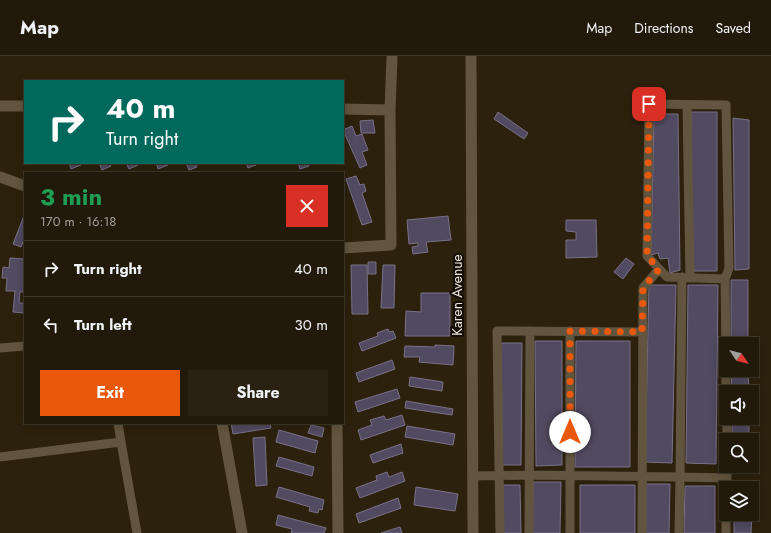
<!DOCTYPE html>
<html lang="en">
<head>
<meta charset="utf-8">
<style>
	body { margin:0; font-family:Jost,sans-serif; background:#292213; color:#f1f3f6; height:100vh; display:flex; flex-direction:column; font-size:15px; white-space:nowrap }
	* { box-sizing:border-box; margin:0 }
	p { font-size:13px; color:#a2a09c }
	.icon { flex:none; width:22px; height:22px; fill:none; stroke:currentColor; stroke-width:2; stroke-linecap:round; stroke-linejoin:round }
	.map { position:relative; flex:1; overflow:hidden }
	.panel { position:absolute; left:24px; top:116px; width:320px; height:252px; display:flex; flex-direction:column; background:#21190a; border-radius:0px; box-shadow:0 2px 10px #0003,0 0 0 1px #3e382b }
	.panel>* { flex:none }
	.top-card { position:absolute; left:24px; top:24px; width:320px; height:84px; border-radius:0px; box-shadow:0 2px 10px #0003,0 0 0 1px #3e382b; background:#00695c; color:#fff; overflow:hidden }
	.needle { width:26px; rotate:125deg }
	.tools { position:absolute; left:719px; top:281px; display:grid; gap:8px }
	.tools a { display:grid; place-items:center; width:40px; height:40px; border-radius:0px; background:#21190a; box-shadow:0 2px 10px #0003,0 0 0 1px #3e382b; font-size:20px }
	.pin { position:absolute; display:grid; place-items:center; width:34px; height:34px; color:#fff; margin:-17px; border-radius:8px; box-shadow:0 2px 6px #0006 }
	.me { position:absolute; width:44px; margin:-22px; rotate:0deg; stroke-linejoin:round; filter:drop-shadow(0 0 3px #0008) }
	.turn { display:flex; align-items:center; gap:14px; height:84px; padding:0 16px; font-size:18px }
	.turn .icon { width:52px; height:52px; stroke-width:2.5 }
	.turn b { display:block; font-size:28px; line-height:34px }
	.round { display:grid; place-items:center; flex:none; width:42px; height:42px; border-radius:0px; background:#292213 }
	.head { display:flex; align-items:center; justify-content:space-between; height:68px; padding:0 16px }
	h1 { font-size:24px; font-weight:700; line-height:30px; color:#1e9e55 }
	.action { display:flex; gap:8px; margin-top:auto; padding:8px 16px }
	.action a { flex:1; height:46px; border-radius:0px; background:#ea580c; color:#fff; font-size:16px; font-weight:700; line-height:46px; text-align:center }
	.action a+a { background:#292213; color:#f1f3f6 }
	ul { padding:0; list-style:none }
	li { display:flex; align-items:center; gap:12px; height:56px; padding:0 16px; border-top:1px solid #3e382b }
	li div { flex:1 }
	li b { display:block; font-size:15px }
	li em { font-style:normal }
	header { display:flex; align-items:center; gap:24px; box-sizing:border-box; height:56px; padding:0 20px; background:#21190a; border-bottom:1px solid #3e382b }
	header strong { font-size:19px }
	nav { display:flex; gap:22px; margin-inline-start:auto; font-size:14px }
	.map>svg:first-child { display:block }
	.building { fill:#524a60; stroke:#797188 }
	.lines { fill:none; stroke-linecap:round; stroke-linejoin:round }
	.service { stroke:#625540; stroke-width:9 }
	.minor { stroke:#625540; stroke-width:11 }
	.route { stroke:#ea580c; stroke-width:7; stroke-dasharray:0 12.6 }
	.labels { text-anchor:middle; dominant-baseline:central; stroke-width:4; stroke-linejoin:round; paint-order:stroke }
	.street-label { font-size:14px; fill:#ebe4d8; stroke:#110c05 }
</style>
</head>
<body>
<header>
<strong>Map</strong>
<nav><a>Map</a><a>Directions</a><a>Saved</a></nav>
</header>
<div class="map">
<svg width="771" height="477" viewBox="0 0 771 477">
	<rect width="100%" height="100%" fill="#2c210d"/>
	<path class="building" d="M498,56L528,77L524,83L494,63Z
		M691,56H717V215H692Z
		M654,58H678L680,214L670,217L668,202L660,203L658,197L651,199Z
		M733,62L749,64V213L735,214Z
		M373,64L375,77H361L360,65Z
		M352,70L356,80L362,78L368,94L362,96L367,109L360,112L343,74Z
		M69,107H80L81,109L71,113Z
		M99,107H109L111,110L102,114Z
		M126,107H137L138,109L129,113Z
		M156,107H168V109L158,113Z
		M186,107H195L197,111L189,114Z
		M246,107H257L258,108L248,112Z
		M298,107H308L309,110L300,113Z
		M356,120L360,129L364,128L366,135L362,137L372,166L362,169L346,123Z
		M25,157V181L21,191L13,188Z
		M448,160L451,184L426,186L428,196L413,198L412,191L418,190V187L409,188L407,164Z
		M566,164H596L597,201L566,202V184H576V176L566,175Z
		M10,202L25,203V236H20L19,247H25L24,257L13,256L15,235H6L7,222H2L3,211L9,212Z
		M626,202L634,208L623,223L614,216Z
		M368,206H376V218H368Z
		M351,209H367L368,258H352Z
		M383,209H395L394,252H381Z
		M731,224H748V288H731Z
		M649,229H676L672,407L645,406Z
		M688,229H718L716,408L686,407Z
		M421,237H450V280H405L406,255L421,256Z
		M388,273L389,276L393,275L396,282L362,295L359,287L378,280L377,277Z
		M535,285H562V409L536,410Z
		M576,285H630V411H575Z
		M500,287H522L521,409H500Z
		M435,289L454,290L453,309L419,306L420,301H404L405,290L435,291Z
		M392,304L395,313L359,326L356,317Z
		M731,314H748L749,336H732Z
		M410,321L443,326L442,335L409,330Z
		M397,333L400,342L358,356L355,346Z
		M406,345L453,353L452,359L405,352Z
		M402,359L405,369L361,384L358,374L372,369L370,364L384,360L386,364Z
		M732,362H749V384H732Z
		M231,367H270L271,372L233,378Z
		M311,369L324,372L322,381L308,377Z
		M407,370L455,378L453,389L405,381Z
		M279,374L318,385L315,397L276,386Z
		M265,381L267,429L256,430L253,382Z
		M401,388L403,397L373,407L370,399Z
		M279,401L314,411L312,420L276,410Z
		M387,416L389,421L402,416L405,425L360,442L356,432L377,424L376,420Z
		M533,426H561L560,477H532Z
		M645,428H670L669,477H645Z
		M502,429H520L521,477H503Z
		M580,429H635V477H580Z
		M752,429V433L734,432V430Z
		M685,430H715V477H684Z
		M279,431L324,444L322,454L319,453L318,457L309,455L310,451L276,441Z
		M416,431L458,438L455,455L414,449Z
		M398,442L401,452L359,467L356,458Z
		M734,458H752L751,477H734Z
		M278,459L326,472L324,477H291L292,473L276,469Z
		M400,471L402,477H381Z"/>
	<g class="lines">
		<path class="service" d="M687,49L690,222
			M682,221L680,421L727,422
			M725,223L667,221L647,200L649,48L726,49L729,212L725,223L726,299
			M0,292L25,290
			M726,314V336
			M727,362V384
			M121,386L137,477
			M0,401L121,386L118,367
			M473,420L530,419L680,421L679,477
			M727,432V410
			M500,477L497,275L642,276
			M529,477L530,275
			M570,477V275
			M642,477L643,232L659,213
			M726,477V458"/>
		<path class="minor" d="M471,0L473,477
			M0,50H25
			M343,53L390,54
			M0,121L25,130
			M343,192L391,189L390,54L392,2
			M222,367L242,477
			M337,367L338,477"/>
	</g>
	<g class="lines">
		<path class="route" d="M570,376V275L642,276L643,232L659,213L647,200L649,48"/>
	</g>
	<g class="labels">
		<g class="street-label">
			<text transform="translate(457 239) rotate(-90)">Karen Avenue</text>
		</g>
	</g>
</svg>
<div class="tools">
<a><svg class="needle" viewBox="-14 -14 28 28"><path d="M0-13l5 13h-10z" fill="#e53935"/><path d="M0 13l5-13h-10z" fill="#a2a09c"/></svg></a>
<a><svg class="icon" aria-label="sound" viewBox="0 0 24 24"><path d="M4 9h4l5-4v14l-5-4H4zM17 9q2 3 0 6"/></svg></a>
<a><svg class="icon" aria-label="search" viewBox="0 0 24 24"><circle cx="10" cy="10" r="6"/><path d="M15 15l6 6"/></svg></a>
<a><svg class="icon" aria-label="layers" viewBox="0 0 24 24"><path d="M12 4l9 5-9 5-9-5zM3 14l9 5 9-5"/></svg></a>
</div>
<div class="pin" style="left:649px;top:48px;background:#d93025"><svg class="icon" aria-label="arrive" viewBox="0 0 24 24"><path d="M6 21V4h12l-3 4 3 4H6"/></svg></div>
<svg class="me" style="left:570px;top:376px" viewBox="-20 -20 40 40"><circle r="19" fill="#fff"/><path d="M0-13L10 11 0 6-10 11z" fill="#ea580c"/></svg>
<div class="top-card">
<div class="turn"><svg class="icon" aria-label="right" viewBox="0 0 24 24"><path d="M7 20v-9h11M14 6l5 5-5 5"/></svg><div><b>40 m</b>Turn right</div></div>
</div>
<section class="panel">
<div class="head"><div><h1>3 min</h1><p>170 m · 16:18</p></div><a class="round" style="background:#d93025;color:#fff"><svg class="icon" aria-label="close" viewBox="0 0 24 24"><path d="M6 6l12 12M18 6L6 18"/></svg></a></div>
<ul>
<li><svg class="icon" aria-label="right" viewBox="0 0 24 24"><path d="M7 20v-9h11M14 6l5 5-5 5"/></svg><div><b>Turn right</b></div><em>40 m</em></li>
<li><svg class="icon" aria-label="left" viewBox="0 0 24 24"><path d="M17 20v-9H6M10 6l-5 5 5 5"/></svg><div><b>Turn left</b></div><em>30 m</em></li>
</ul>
<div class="action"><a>Exit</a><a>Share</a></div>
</section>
</div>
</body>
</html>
